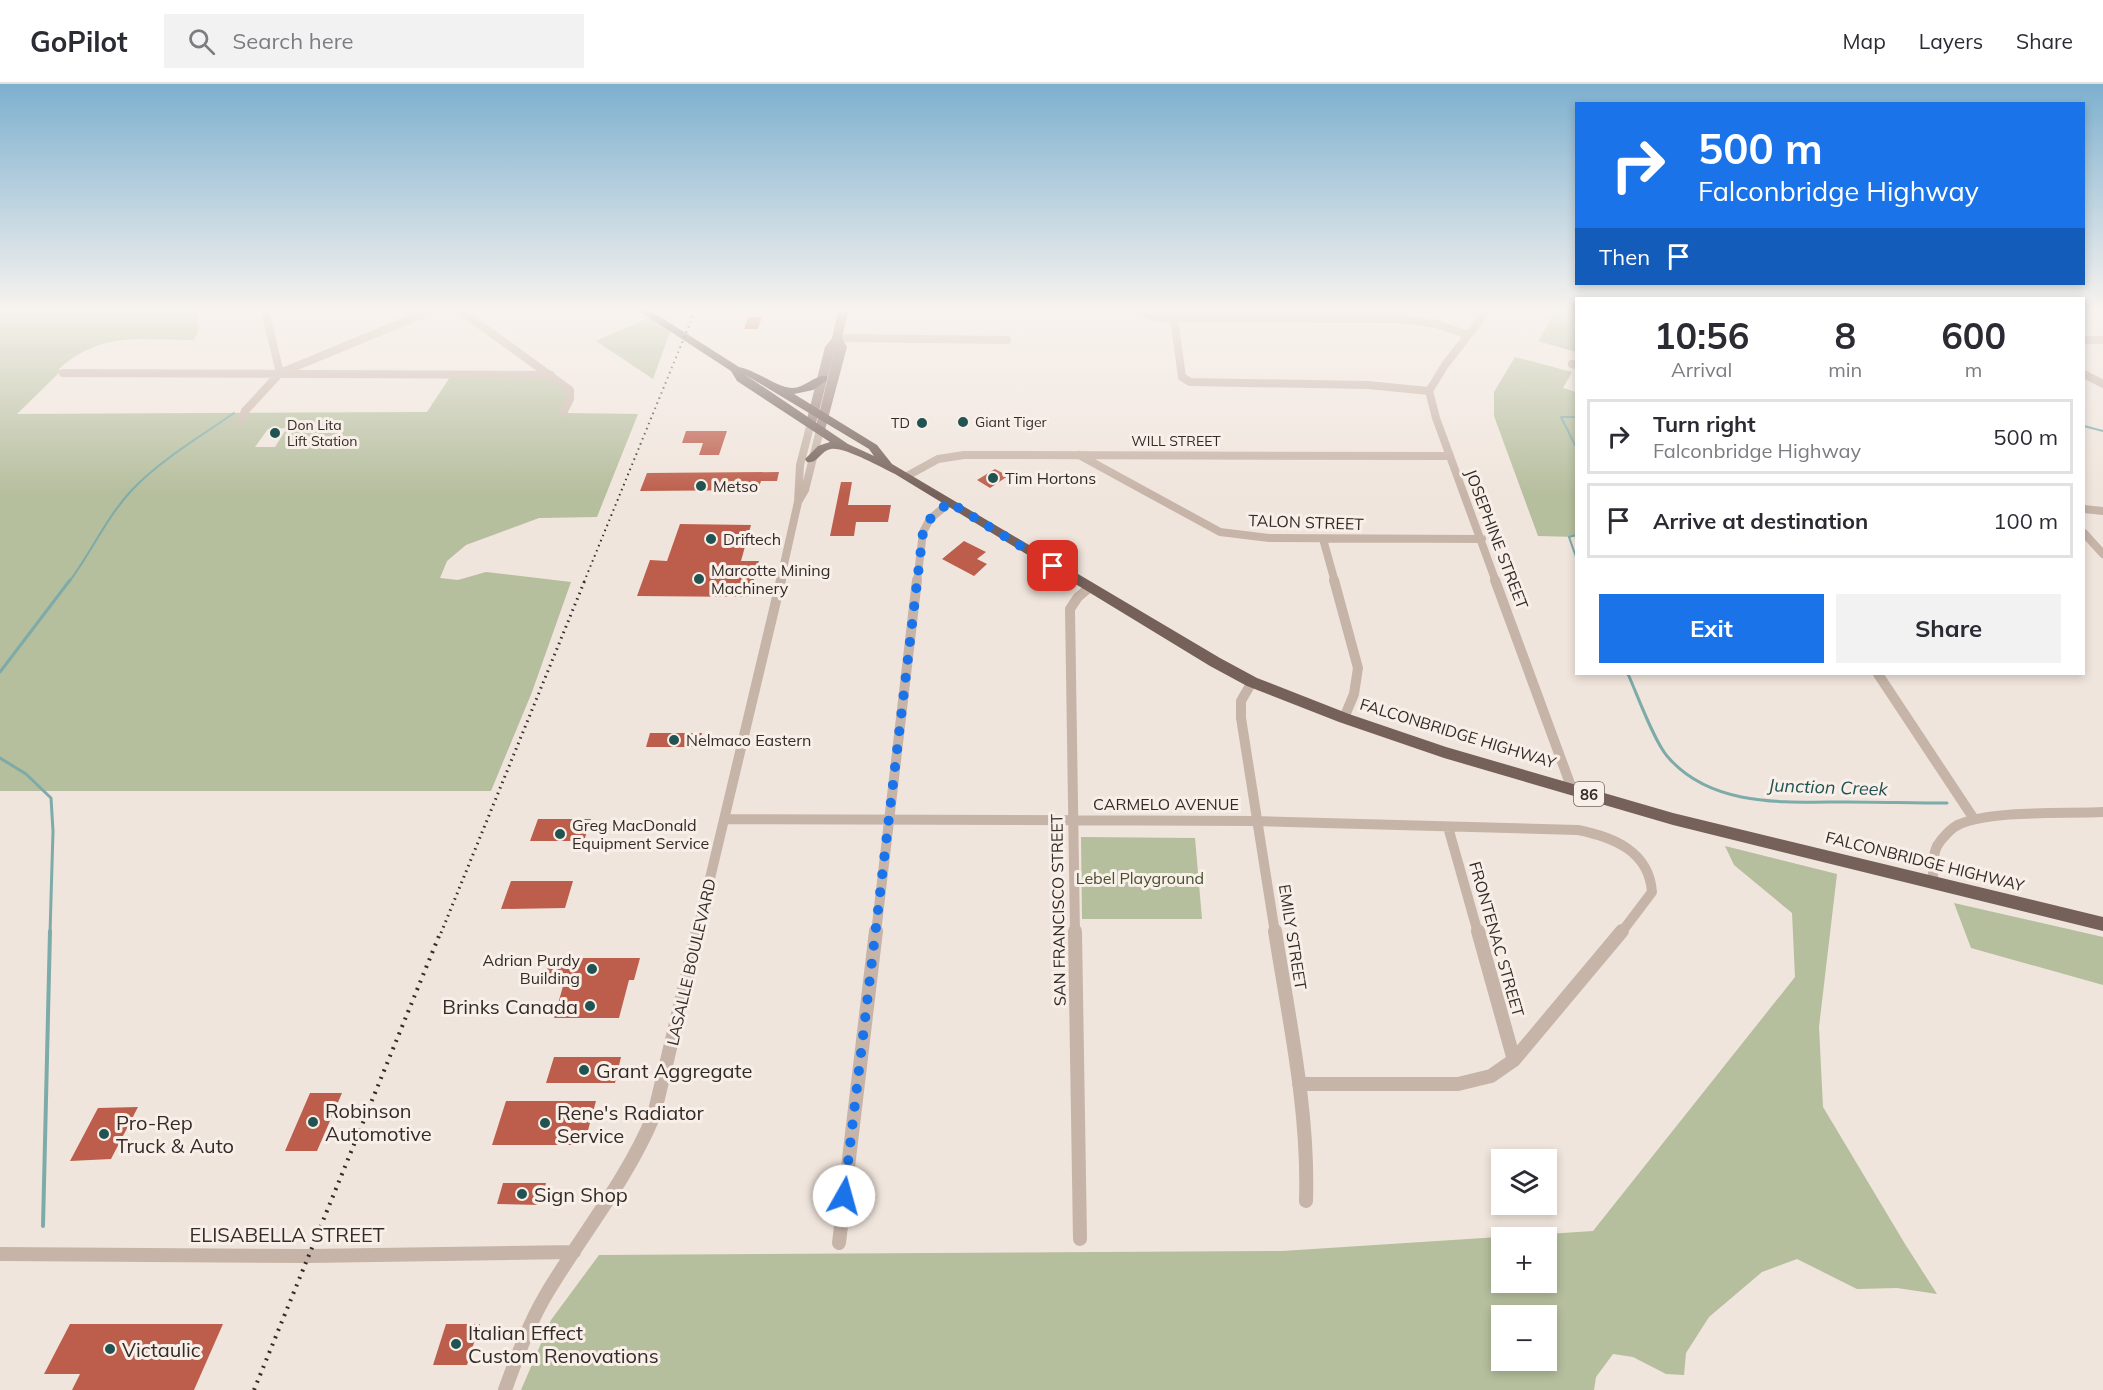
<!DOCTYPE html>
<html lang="en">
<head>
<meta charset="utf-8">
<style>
	body { margin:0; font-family:Mulish,sans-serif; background:#f2f2f3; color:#2b2b33; height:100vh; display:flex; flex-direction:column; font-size:22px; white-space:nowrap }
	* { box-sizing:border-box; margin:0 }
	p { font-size:20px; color:#7c7c81 }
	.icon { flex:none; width:33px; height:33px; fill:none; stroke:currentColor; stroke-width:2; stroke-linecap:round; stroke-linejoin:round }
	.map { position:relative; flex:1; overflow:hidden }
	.sheet { position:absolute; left:1575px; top:213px; width:510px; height:378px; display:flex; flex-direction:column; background:#fff; border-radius:0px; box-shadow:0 3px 9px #0003 }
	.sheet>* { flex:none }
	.guide { position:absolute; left:1575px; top:18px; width:510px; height:183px; border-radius:0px; box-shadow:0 3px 9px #0003; background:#1a73e8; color:#fff; overflow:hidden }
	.tools { position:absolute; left:1491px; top:1065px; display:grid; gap:12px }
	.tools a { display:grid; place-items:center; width:66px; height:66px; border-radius:0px; background:#fff; box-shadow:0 3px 9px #0003; font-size:30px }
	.pin { position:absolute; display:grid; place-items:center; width:51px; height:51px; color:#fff; margin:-26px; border-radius:12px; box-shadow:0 3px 9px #0006 }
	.me { position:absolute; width:66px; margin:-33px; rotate:7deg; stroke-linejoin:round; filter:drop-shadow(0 0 4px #0008) }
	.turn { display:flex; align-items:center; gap:21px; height:126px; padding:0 24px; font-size:27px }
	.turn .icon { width:78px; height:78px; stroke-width:2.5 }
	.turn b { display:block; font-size:42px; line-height:51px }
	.then { display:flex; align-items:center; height:57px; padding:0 24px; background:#0003; gap:12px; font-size:22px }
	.eta { display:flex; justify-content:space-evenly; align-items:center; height:102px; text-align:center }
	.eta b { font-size:36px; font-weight:700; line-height:42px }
	.cta { display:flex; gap:12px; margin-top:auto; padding:12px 24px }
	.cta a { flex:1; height:69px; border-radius:0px; background:#1a73e8; color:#fff; font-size:24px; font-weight:700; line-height:69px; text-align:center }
	.cta a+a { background:#f2f2f3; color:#2b2b33 }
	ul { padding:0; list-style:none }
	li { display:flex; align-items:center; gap:18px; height:75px; margin:0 12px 9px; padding:0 12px; border:3px solid #e1e1e2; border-radius:0px }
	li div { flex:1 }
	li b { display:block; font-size:22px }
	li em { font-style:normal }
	header { display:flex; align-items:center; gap:36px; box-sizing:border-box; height:84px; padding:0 30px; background:#fff; border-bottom:2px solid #e1e1e2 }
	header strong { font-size:28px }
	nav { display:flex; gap:33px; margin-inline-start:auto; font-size:21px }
	.search { width:420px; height:54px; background:#f2f2f3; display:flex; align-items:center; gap:15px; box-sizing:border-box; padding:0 21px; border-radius:0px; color:#7c7c81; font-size:22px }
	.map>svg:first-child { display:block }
	.green { fill:#b5be9d; fill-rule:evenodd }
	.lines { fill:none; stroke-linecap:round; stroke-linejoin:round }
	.stream-far2 { stroke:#7daba9; stroke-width:2 }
	.stream-far1 { stroke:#7daba9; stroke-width:3 }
	.stream { stroke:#7daba9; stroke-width:4 }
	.building { fill:#bd5e4c }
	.minor-far2 { stroke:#c7b4a8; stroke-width:8 }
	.minor-far1 { stroke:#c7b4a8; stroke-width:10 }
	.minor { stroke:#c7b4a8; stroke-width:14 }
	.secondary { fill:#9a837a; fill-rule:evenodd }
	.primary { fill:#75615a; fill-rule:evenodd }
	.rail-far2 { stroke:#342b28; stroke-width:2; stroke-dasharray:1.5 4; stroke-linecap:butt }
	.rail-far1 { stroke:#342b28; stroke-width:3; stroke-dasharray:1.5 4.5; stroke-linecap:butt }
	.rail { stroke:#342b28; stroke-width:4; stroke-dasharray:2 6; stroke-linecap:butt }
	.route { stroke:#1a73e8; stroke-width:10; stroke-dasharray:0 18 }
	.poi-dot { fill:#215352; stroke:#f8efe8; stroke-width:2 }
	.labels { text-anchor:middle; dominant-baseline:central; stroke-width:6; stroke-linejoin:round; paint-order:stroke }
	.far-poi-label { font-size:14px; fill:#342b28; stroke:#f8efe8; text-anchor:start }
	.far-street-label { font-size:14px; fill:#342b28; stroke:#f8efe8 }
	.shield { fill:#f8efe8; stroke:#6f6662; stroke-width:1.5 }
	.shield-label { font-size:15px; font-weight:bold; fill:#342b28 }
	.poi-label { font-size:16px; fill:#342b28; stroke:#f8efe8; text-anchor:start }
	.street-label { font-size:16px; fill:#342b28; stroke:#f8efe8 }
	.park-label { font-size:16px; fill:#47512e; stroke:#f8efe8 }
	.water-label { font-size:18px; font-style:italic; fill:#215352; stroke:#f8efe8 }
	.near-poi-label { font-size:20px; fill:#342b28; stroke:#f8efe8; text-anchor:start }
	.near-street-label { font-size:20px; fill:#342b28; stroke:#f8efe8 }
</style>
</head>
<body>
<header>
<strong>GoPilot</strong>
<div class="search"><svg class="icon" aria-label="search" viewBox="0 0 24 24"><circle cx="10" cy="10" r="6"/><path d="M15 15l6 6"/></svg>Search here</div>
<nav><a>Map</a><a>Layers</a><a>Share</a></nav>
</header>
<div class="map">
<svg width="2103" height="1306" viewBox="0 0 2103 1306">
	<rect width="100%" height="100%" fill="#f0e5dc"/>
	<path class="green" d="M0,227H197L198,249L193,256C141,256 101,247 59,285L60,288L17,330L427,328L452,290H551L570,306L564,329L638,330L597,433L539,434L466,461L447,477L440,494L458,496L486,488L571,498L532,608L491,707H0ZM287,344L275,363H255L268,345Z
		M1556,227H1576V268L1538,257Z
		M652,232L671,245L653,295L596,257Z
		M1515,273L1572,288L1563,304L1576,308V453L1538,452L1494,332V308Z
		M1081,753L1195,754L1202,835H1082Z
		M1725,762L1837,790L1819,943L1823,1023L1905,1160L1937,1210L1897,1204L1857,1205L1797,1175L1762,1188L1709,1233L1686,1269L1684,1291L1666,1290L1633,1273L1613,1270L1596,1293L1594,1306H521L551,1236L599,1171L1282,1167L1593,1147L1795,893L1792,829L1734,781ZM1502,1154H1546V1198H1502ZM1502,1232H1546V1276H1502Z
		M1954,819L2103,853V901L1971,864Z"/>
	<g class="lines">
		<path class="stream-far2" d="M1576,333H1561L1576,363
			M2084,342L2103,347
			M1576,451L1569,453L1576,473
			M69,498C91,469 106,434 131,407C160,376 200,353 234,329"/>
		<path class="stream-far1" d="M0,588L70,496
			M1628,590C1637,610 1654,657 1667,672C1711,724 1785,718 1846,718C1880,718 1913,719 1947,719
			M0,674L26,690L51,714L53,747L50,849"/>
		<path class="stream" d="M43,1142L50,847"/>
	</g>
	<path class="building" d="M748,233H762L758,245H744Z
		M686,347H727L719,371H699L703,359H682Z
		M995,385L1008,392L990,404L977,396Z
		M779,388L777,397H761L758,406L640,407L647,389Z
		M841,398H852L848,421H891L888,438H856L854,452H830Z
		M680,440L751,441L741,477H759L749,513L637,512L650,476L667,477Z
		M964,457L986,468L977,475L987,480L974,492L942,475Z
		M650,649H702L698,663H646Z
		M538,735H591L584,757H530Z
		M511,797H573L565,824L501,825Z
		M551,874H640L634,896H629L619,934H554L565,895H544Z
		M554,973H621L615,999H546Z
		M310,1009H342L317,1067H285Z
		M506,1017H596L584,1061H492Z
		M138,1023L111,1075L70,1077L98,1024Z
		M503,1099H546L540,1121L497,1120Z
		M70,1240H223L194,1306H72L80,1290H44Z
		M446,1240H480L467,1281H433Z"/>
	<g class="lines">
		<path class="minor-far2" d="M265,227L280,289
			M461,227L570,306V315L563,329
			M1139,227L1157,234L1402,235L1436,240L1468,251
			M1487,227L1445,281L1429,307L1436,334L1496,498
			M1174,234L1182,293L1190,298L1368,301L1429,307
			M837,254L1007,256
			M2084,256H2103
			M1572,280L1576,281
			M63,289L551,291
			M2084,290L2103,300
			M241,337L245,327L280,289L430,227
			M1079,371L1220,448L1269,454L1482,455
			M907,392L938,375L964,371L1450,372
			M798,418L805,406L820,346
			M2084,425L2103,427
			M2084,449L2103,470
			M1323,455L1335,498
			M780,498L798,418L800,381L811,339
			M917,498L923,448L930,435L949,419"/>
		<path class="minor-far1" d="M1334,496L1358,584L1354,610L1344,634
			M1495,496L1572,705
			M1878,590L1974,735
			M1252,598L1241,617V634L1275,849
			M725,735L1256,737L1578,746C1613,753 1649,767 1652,808L1621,849
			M1448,743L1478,849
			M1933,799C1933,787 1932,773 1937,762C1942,754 1952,743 1960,740C1993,726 2065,730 2103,728
			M697,849L781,496
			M876,849L917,496
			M1075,849L1070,525L1078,513L1090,503"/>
		<path class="minor" d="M1075,847L1080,1155
			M1275,847C1289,936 1309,1027 1306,1117
			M1478,847L1514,976
			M1299,1000H1458L1491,992L1514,976L1622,847
			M839,1159L876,847
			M0,1170L309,1172L574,1168
			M505,1306C517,1273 529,1239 547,1209C583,1149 627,1096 654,1031L698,847"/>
		<path class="secondary" d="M838,227H848L842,254L847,263L825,346L820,349L815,346L836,261L816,339L811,342L806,339L825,263L832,254Z"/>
		<path class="primary" d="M639,227H651L739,283C758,287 776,303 792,304C806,304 815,290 827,292V296L813,306L794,310L877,361L892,380L1220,574L1257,594L1349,630L1446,663L1673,729L2103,833V847L1673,741L1444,674L1339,638L1247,602L1210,582L895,390C882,384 845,363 831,365C820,367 818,380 807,378L805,375L818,362L830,358L737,297L731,287ZM744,290L869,365L874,372L848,360Z"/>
		<path class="rail-far2" d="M584,498L695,227"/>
		<path class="rail-far1" d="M441,849L585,496"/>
		<path class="rail" d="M254,1306L441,847"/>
	</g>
	<linearGradient id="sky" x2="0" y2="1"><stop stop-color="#7db0cf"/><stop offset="0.55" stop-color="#f8f3ef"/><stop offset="1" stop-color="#f8f3ef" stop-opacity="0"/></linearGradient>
	<rect width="2103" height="410" fill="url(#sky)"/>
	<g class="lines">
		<path class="route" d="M844,1112L923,448L930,435L949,418L1053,482"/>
	</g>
	<g class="poi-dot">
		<circle cx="963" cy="338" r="6"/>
		<circle cx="922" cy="339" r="6"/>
		<circle cx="275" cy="349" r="6"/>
		<circle cx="993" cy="394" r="6"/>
		<circle cx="701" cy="402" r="6"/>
		<circle cx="711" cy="455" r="6"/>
		<circle cx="699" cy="495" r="6"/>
		<circle cx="674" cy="656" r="6"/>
		<circle cx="560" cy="750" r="6"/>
		<circle cx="592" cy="885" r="6"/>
		<circle cx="590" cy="922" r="6"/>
		<circle cx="584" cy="986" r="6"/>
		<circle cx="313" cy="1038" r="6"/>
		<circle cx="545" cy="1039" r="6"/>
		<circle cx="104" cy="1050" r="6"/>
		<circle cx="522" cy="1110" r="6"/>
		<circle cx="456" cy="1260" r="6"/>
		<circle cx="110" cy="1265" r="6"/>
	</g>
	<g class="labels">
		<g class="far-poi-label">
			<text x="975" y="338">Giant Tiger</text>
			<text x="910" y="339" text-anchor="end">TD</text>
			<text x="287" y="341">Don Lita<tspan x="287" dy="16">Lift Station</tspan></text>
		</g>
		<g class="far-street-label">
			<text x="1176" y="357">WILL STREET</text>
		</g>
		<rect class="shield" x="1574" y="698" width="30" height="24" rx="4.5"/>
		<g class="shield-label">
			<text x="1589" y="710">86</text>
		</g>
		<g class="poi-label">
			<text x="1005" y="394">Tim Hortons</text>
			<text x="713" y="402">Metso</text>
			<text x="723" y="455">Driftech</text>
			<text x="711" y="486">Marcotte Mining<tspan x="711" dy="18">Machinery</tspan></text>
			<text x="686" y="656">Nelmaco Eastern</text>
			<text x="572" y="741">Greg MacDonald<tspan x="572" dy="18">Equipment Service</tspan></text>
			<text x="580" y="876" text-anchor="end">Adrian Purdy<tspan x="580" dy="18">Building</tspan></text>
		</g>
		<g class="street-label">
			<text transform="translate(1306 438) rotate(2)">TALON STREET</text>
			<text transform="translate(1497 455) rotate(69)">JOSEPHINE STREET</text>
			<text transform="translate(1458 649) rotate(17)">FALCONBRIDGE HIGHWAY</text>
			<text x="1166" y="720">CARMELO AVENUE</text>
			<text transform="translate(1925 777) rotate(14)">FALCONBRIDGE HIGHWAY</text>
			<text transform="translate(1058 826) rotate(-91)">SAN FRANCISCO STREET</text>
			<text transform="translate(1293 853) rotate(81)">EMILY STREET</text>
			<text transform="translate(1497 855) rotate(74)">FRONTENAC STREET</text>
			<text transform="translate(691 878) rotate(-77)">LASALLE BOULEVARD</text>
		</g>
		<g class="park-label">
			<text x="1140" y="794">Lebel Playground</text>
		</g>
		<g class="water-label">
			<text transform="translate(1828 703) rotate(2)">Junction Creek</text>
		</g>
		<g class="near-poi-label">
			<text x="578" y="922" text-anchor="end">Brinks Canada</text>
			<text x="596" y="986">Grant Aggregate</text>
			<text x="325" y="1026">Robinson<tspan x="325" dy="23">Automotive</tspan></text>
			<text x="557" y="1028">Rene's Radiator<tspan x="557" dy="23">Service</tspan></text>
			<text x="116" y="1038">Pro-Rep<tspan x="116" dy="23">Truck &amp; Auto</tspan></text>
			<text x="534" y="1110">Sign Shop</text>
			<text x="468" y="1248">Italian Effect<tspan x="468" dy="23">Custom Renovations</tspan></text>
			<text x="122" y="1265">Victaulic</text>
		</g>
		<g class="near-street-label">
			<text x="287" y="1150">ELISABELLA STREET</text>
		</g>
	</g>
</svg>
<div class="tools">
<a><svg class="icon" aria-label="layers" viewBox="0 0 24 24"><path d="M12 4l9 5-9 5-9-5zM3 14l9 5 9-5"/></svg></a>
<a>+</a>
<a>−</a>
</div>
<div class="pin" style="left:1053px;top:482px;background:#d93025"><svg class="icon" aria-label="arrive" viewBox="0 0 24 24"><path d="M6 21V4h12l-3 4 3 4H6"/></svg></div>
<svg class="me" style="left:844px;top:1112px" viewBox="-20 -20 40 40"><circle r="19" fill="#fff"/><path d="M0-13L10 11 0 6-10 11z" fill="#1a73e8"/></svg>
<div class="guide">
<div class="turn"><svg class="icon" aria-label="right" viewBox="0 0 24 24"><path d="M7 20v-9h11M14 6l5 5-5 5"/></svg><div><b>500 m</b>Falconbridge Highway</div></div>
<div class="then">Then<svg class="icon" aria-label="arrive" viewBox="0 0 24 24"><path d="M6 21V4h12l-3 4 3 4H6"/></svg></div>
</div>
<section class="sheet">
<div class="eta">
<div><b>10:56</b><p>Arrival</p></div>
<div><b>8</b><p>min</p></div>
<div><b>600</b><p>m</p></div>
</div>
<ul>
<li><svg class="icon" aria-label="right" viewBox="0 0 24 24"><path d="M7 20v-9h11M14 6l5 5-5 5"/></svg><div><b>Turn right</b><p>Falconbridge Highway</p></div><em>500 m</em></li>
<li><svg class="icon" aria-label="arrive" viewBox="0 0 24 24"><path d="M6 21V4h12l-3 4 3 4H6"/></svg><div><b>Arrive at destination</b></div><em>100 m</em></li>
</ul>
<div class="cta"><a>Exit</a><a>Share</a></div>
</section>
</div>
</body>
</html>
